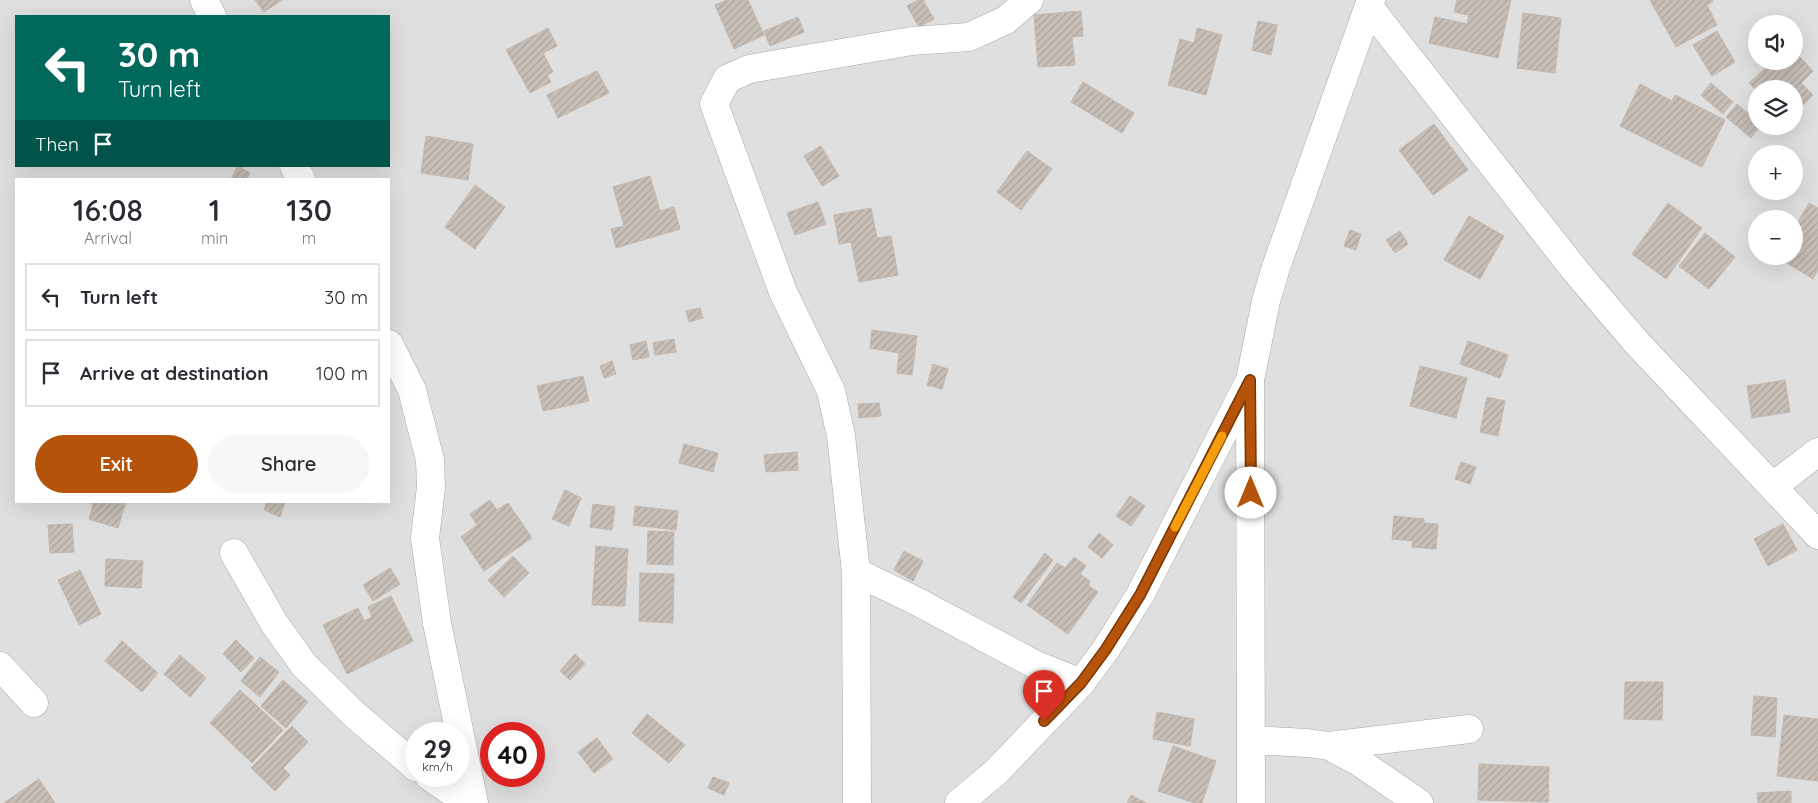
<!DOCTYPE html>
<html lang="en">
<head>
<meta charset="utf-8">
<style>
	body { margin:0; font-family:Quicksand,sans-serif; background:#f7f7f7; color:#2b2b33; height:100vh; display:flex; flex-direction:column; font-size:19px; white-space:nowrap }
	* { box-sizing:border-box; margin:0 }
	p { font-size:16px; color:#7c7c81 }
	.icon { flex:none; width:28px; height:28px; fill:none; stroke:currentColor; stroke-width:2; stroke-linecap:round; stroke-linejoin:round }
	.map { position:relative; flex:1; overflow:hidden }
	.panel { position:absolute; left:15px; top:178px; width:375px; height:325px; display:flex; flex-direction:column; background:#fff; border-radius:0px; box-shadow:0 5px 20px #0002 }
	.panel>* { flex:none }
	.banner { position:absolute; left:15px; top:15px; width:375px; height:152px; border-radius:0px; box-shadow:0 5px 20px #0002; background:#00695c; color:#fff; overflow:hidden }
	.fabs { position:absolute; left:1748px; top:15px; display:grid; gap:10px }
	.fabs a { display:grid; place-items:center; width:55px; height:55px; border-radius:50%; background:#fff; box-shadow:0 5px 20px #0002; font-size:25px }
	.speed { position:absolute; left:405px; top:722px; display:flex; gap:10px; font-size:25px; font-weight:700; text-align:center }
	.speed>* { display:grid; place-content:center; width:65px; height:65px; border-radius:50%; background:#fff; box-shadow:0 5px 20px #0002; line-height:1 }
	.speed small { font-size:12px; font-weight:400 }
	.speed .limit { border:8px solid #d22; background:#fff; color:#111 }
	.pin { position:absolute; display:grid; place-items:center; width:42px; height:42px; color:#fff; margin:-51px -21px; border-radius:50% 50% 50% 0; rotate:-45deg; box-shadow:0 0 5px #0007 }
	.pin .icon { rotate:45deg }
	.me { position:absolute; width:55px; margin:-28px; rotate:0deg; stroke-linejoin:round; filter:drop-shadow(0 0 4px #0008) }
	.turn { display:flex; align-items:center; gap:18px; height:105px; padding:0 20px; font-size:22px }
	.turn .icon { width:65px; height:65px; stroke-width:2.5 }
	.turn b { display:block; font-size:35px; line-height:42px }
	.then { display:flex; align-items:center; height:48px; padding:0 20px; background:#0003; gap:10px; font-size:19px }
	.eta { display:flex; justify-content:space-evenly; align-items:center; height:85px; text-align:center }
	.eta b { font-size:30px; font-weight:600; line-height:35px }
	.button { display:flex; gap:10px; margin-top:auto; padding:10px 20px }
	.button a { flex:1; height:58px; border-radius:30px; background:#b45309; color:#fff; font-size:20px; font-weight:600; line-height:58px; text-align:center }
	.button a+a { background:#f7f7f7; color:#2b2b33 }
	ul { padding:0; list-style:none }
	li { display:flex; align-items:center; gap:15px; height:68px; margin:0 10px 8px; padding:0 10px; border:2px solid #e1e1e2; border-radius:0px }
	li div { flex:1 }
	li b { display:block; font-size:19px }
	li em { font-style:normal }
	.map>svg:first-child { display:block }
	.residential { fill:#e0dfdf; fill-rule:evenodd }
	.building { fill:url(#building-hatch); stroke:#c4b6ab }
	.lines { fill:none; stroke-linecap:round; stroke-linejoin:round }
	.minor-casing { stroke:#a9a9a9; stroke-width:29 }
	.tertiary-casing { stroke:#a9a9a9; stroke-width:29 }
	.minor { stroke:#fff; stroke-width:28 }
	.tertiary { stroke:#fff; stroke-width:28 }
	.route-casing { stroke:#753606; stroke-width:12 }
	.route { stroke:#b45309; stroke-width:9 }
	.slow { stroke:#f59e0b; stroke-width:9 }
</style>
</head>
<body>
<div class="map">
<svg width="1818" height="803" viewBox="0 0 1818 803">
	<defs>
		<pattern id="building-hatch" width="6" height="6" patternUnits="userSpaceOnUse" patternTransform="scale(1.25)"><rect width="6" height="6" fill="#c7bfb8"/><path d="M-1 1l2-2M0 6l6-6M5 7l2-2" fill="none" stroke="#aba49e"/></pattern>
	</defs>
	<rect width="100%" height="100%" fill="#f2efe9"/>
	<path class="residential" d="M0,0H1818V803H0ZM16,16H389V166H16ZM1756,24H1794V61H1756ZM1756,89H1794V126H1756ZM1756,154H1794V191H1756ZM16,179H389V501H16ZM1756,219H1794V256H1756ZM416,734H459V776H416ZM491,734H534V776H491Z"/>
	<path class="building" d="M255,0H282L264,12Z
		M727,0H748L764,35L734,49L715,5Z
		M918,0H923L934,19L919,27L907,6Z
		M1457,0H1511L1498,58L1429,43L1435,17L1467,24L1469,15L1454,12Z
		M1650,0H1712L1713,2L1707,5L1717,25L1676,47Z
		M1081,11L1083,36L1072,37L1075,65L1038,67L1034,15Z
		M1523,13L1561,18L1555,73L1517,68Z
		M798,17L804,32L770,46L764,31Z
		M1258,21L1277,25L1271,55L1252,50Z
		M548,28L557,46L543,53L553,72L547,75L551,82L530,93L506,50Z
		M1197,28L1222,35L1206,95L1168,85L1180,39L1194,43Z
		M1717,31L1735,62L1712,76L1693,45Z
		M1799,56L1813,71L1801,83L1813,95L1794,114V89H1756V90L1749,83L1773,61H1776L1784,70Z
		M597,71L609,93L558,118L547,95Z
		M1083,82L1134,113L1122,133L1071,102Z
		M1711,83L1733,102L1723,114L1701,95Z
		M1640,84L1672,101L1675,95L1725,120L1702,167L1620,126Z
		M1737,104L1756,120V126H1760L1751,138L1726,117Z
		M1434,124L1468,170L1433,195L1399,150Z
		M426,136L473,144L468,180L421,173Z
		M821,146L839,176L822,186L804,156Z
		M1027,151L1052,169L1021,210L997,192Z
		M238,166L250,173L247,179H231Z
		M650,176L660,211L674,207L680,229L616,248L611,229L624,226L613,187Z
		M475,185L505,207L475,249L445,227Z
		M818,202L826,224L795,235L787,213Z
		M1668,203L1702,228L1666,279L1632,254Z
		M1809,203L1818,208V270L1813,279L1777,257L1794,256V229Z
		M871,208L877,238L891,236L898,275L859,282L851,242L839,244L834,215Z
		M1469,216L1504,236L1480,279L1444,260Z
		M1350,230L1361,234L1356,250L1344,246Z
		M1400,231L1408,244L1395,253L1386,240Z
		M1705,233L1735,257L1709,289L1679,266Z
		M700,308L703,318L689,322L686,311Z
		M872,330L917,336L912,375L897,373L899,353L870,348Z
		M674,339L676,352L655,355L653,343Z
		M646,341L649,357L633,360L630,345Z
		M1468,341L1508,355L1500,378L1460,364Z
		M612,361L616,374L604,378L600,366Z
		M933,364L948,369L942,389L927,385Z
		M1420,366L1467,378L1456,418L1410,406Z
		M583,376L589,401L543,411L537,386Z
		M1785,380L1790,412L1752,418L1747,386Z
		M1487,397L1505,401L1498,436L1480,432Z
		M879,403L881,416L859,418L858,404Z
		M684,444L718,453L713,472L679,463Z
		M797,452L798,470L766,472L764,455Z
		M1461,462L1476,467L1470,484L1455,479Z
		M565,490L581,498L569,526L552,519Z
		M1130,496L1145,506L1131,526L1116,516Z
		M490,500L497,510L508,503L532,538L484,571L461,537L477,525L470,514Z
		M85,501H126L118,528L89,519L93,504Z
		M267,501L285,502L280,517L264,510Z
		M593,504L615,507L612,530L590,527Z
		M635,506L678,511L676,530L633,525Z
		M1394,516L1424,519V523L1438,524L1436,549L1412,547L1413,541L1392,539Z
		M72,524L74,552L50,553L48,525Z
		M1783,524L1797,550L1768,566L1754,539Z
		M648,531L674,532L673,565L647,564Z
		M1099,533L1113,545L1102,558L1088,547Z
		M596,546L628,549L625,606L592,605Z
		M904,551L923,561L913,581L894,570Z
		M1045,553L1053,560L1021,603L1013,597Z
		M513,556L529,573L504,597L488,580Z
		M1074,557L1086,566L1080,574L1090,581L1088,585L1098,592L1068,634L1027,605L1057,563L1065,568Z
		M106,559L143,561L141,588L105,586Z
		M390,568L400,584L373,601L363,585Z
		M80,570L101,614L79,625L58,580Z
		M640,573L674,574L673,623L639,621Z
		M391,596L413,641L347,674L323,625L358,608L364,621L372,617L368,607Z
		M236,640L254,658L241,672L223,654Z
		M122,641L158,673L142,692L105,661Z
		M575,654L585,664L570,680L560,671Z
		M180,655L206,678L190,697L164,674Z
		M260,657L279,672L260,697L241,681Z
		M283,680L308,702L286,728L261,706Z
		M1625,682H1663L1662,720L1624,719Z
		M240,690L283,730L252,763L210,723Z
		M1754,696L1777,698L1775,737L1751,735Z
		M1157,712L1194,719L1190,746L1153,739Z
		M647,714L685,745L669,763L632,733Z
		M1784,715L1818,719V781L1777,776Z
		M292,726L308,742L283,768L290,775L275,791L251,768Z
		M597,738L613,759L594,773L578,752Z
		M1173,746L1216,761L1202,803H1195L1158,791Z
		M1479,764L1549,767L1548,802L1478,800Z
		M713,777L729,783L724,795L708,788Z
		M39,779L55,803H5V802Z
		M1791,791V803H1758L1757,793Z
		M1131,795L1146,803H1127Z"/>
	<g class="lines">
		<g class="minor-casing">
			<path id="minor" d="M204,0L212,16
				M1369,7L1574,269L1637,343L1818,535
				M294,166L301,179
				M389,344L412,390L430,460L431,487L425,538L437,623L474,803
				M1773,486L1818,452
				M234,553L274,623L304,665L356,716L416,767
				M856,572L916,601L1036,665L1081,683
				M0,666L34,703
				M1251,740L1307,743L1329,746L1359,762L1419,803
				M1329,746L1469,729
				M429,776L468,803
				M857,803L856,572L841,436L831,391L783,292L714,104L727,79L749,69L912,41L969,37L1006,20L1029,0
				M959,803L996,772L1081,683L1106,649L1140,595L1250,380"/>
		</g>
		<g class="tertiary-casing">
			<path id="tertiary" d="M1251,803L1250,380L1266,301L1276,267L1371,0"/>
		</g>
		<use href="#minor" class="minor"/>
		<use href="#tertiary" class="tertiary"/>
	</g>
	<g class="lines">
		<g class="route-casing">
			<path id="route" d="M1044,721L1081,683L1106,649L1140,595L1250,380L1251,493"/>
		</g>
		<use href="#route" class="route"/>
		<path class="slow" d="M1175,527L1222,436"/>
	</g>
</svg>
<div class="fabs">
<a><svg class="icon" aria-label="sound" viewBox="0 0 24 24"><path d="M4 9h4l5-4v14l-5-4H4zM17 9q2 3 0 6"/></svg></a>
<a><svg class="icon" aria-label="layers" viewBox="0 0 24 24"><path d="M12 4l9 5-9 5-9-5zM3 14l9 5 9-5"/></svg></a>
<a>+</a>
<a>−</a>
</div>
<div class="speed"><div>29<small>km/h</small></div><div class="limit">40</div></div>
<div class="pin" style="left:1044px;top:721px;background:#d93025"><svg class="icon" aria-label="arrive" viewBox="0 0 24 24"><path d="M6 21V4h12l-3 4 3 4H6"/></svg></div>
<svg class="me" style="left:1251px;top:493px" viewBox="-20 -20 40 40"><circle r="19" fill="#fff"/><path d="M0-13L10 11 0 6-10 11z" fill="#b45309"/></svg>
<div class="banner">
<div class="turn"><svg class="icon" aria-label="left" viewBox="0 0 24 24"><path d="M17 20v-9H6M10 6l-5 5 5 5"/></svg><div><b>30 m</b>Turn left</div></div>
<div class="then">Then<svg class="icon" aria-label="arrive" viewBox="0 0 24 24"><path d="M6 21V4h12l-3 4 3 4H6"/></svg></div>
</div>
<section class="panel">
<div class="eta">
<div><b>16:08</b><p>Arrival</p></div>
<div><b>1</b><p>min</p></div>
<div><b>130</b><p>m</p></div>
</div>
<ul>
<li><svg class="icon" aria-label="left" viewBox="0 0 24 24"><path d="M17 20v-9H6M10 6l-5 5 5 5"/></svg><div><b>Turn left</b></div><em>30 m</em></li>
<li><svg class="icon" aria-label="arrive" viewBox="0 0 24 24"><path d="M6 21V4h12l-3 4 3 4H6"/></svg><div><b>Arrive at destination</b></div><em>100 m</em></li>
</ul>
<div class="button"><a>Exit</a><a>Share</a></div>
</section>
</div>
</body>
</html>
